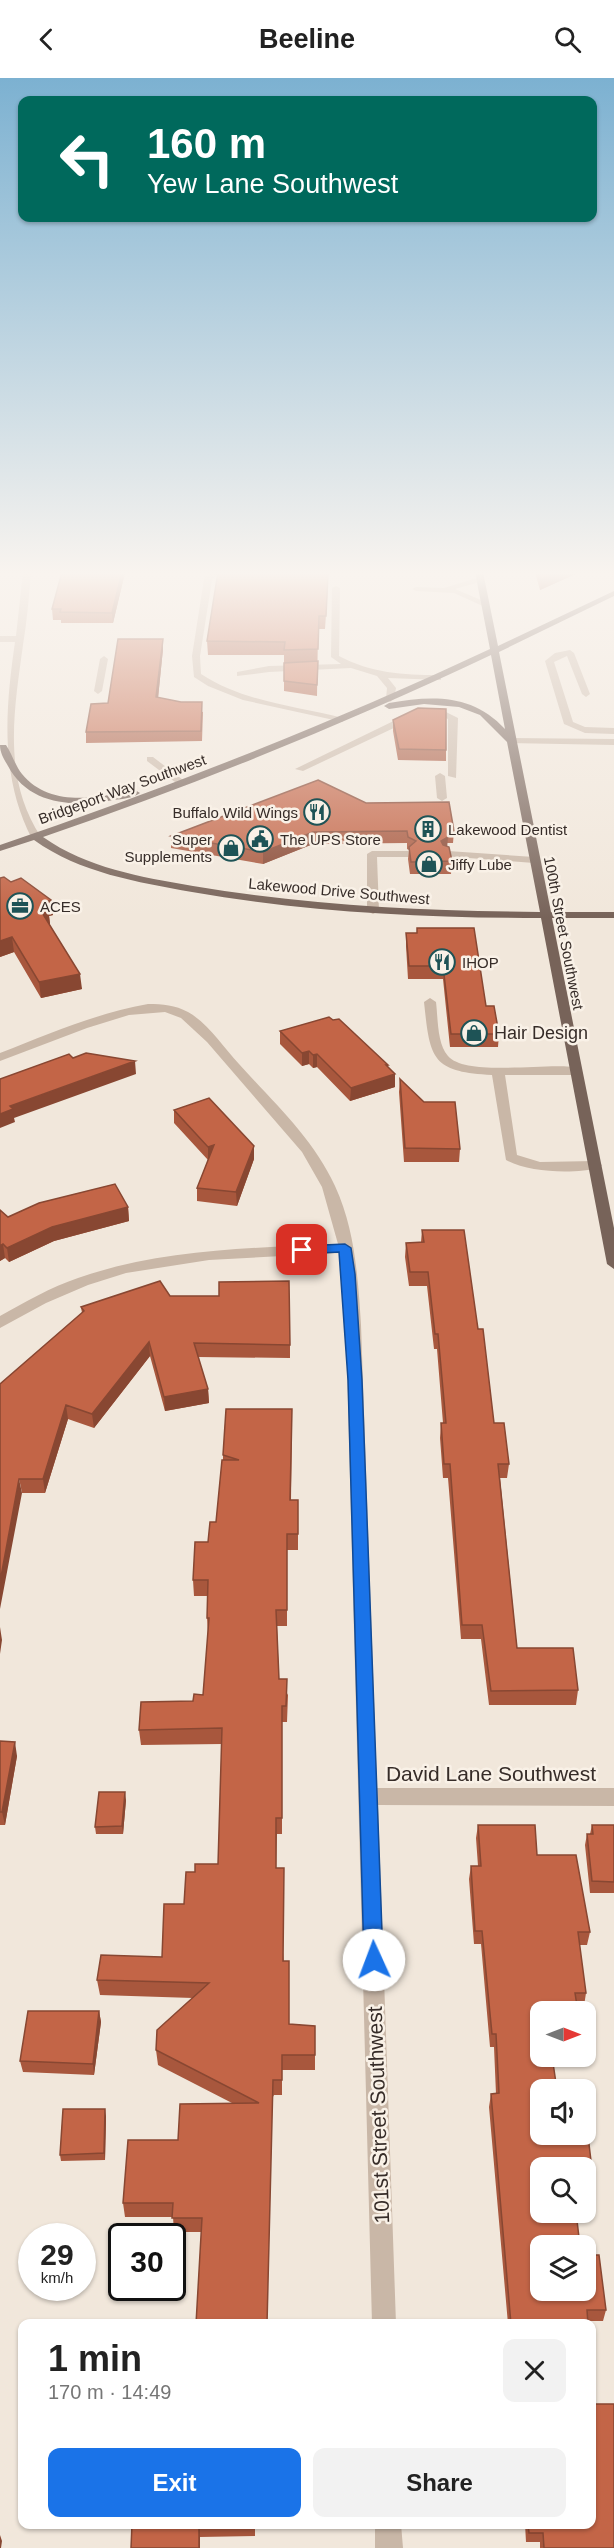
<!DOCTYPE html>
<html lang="en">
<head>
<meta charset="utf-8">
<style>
	body { margin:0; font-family:Arial,sans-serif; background:#f2f2f2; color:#222; height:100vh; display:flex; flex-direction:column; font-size:22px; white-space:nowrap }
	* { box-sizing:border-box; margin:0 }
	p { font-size:20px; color:#767676 }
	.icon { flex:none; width:33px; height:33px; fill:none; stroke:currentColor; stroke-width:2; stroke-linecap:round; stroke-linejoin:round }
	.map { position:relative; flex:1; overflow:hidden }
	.drawer { position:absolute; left:18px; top:2241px; width:578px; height:210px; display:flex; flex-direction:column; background:#fff; border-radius:12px; box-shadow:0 2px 4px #0004 }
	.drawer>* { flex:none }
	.top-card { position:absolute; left:18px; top:18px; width:579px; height:126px; border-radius:12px; box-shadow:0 2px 4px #0004; background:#00695c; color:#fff; overflow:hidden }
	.needle { width:39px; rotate:90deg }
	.fabs { position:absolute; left:530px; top:1923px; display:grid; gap:12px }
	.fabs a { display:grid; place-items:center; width:66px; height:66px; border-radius:12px; background:#fff; box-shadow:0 2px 4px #0004; font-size:30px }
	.speed { position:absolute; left:18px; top:2145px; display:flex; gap:12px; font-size:30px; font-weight:700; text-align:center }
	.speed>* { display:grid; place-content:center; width:78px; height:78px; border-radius:50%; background:#fff; box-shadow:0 2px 4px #0004; line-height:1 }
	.speed small { font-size:15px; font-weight:400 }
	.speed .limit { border:3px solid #111; border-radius:9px; background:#fff; color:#111 }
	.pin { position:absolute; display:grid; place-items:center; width:51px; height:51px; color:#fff; margin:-26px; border-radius:12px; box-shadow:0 3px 9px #0006 }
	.me { position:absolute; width:66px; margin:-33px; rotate:358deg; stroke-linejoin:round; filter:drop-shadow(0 0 4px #0008) }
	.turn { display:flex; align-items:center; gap:21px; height:126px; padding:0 30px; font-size:27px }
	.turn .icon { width:78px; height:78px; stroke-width:2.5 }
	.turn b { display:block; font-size:42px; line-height:51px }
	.round { display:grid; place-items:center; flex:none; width:63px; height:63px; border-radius:12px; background:#f2f2f2 }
	.overview { display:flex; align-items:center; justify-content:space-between; height:102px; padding:0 30px }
	h1 { font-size:36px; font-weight:800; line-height:45px }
	.primary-button { display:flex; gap:12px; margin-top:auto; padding:12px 30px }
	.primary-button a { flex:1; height:69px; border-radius:12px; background:#1a73e8; color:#fff; font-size:24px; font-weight:800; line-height:69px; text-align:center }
	.primary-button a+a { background:#f2f2f2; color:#222 }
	header { display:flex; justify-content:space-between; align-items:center; height:78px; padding:0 30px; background:#fff; font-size:27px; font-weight:800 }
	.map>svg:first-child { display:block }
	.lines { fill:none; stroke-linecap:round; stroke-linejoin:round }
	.minor { fill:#c9b7a7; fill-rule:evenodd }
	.major { fill:#776359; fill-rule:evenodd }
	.wall { fill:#a8573d }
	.shaded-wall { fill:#884732 }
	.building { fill:#c36547; stroke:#884732; stroke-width:1.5 }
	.route { fill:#1a73e8; stroke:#114b97; stroke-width:1.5 }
	.labels { text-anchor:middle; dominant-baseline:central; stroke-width:5; stroke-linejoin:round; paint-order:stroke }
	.far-street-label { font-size:15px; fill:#362c28; stroke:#f9f1e7 }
	.far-poi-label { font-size:15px; fill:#362c28; stroke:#f9f1e7; text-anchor:start }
	.poi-label { font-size:18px; fill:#362c28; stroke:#f9f1e7; text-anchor:start }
	.near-street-label { font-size:21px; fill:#362c28; stroke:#f9f1e7 }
</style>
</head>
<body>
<header><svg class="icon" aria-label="back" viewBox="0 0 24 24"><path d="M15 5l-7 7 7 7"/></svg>Beeline<svg class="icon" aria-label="search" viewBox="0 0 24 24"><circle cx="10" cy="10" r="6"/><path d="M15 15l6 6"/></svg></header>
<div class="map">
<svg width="614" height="2470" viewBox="0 0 614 2470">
	<rect width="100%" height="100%" fill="#f1e7db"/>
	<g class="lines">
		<path class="minor" d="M23,494H31C29,518 27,543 23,567C14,633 2,700 41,759L36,762L32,761C0,699 5,633 15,564H0V558H16Z
			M211,494H220L212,502L200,578L201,596C244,624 295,628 343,640V644L243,622L208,608L194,599L192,578L204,501Z
			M603,494H614V498Z
			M480,499H483V503L455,511L488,525V529H485L454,515L416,513L412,511L416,509L444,510Z
			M336,508L340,510L339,578C371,595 403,597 438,597L441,598V602L388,600L396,610L394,621L390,624L386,621L387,610L377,598L351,590L269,594L237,598V594L269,588L341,586L331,579L332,510Z
			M570,572L574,575L590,616L586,619L582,616L567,578L554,584L573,644L585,649L614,650V656L585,655L564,646L545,583L555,575Z
			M104,578L108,581L102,613L98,616L94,613L100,581Z
			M444,633L458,640L456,700L448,698V641L443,639H417L303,693L295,691L412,634Z
			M511,660L614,661V667L508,665V661Z
			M147,679H153L187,705L179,707L147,683Z
			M440,695L445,698L447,720L442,723L437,720L435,698Z
			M372,773H408L413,776L408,779H377L379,833L373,836L367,833V776Z
			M448,773L534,779L539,782L534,785L444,778L443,776Z
			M430,920L436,924C438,940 437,966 448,978C467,1000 551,983 580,990L582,993L580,996L576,997H505L517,1077L540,1084L595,1083L602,1087L600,1090C574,1096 529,1095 506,1082L492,997C431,994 430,980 424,924Z
			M148,926C163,926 175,927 188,934C209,946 223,969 239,986C274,1025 313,1060 335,1108C355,1151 358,1200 361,1247L377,1710H614V1728L378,1727L396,2246H372L346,1247L339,1175L209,1182L126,1195L88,1207L46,1225L0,1250V1238C25,1224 51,1209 78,1200C162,1171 251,1170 338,1166L322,1109L302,1074L207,964L181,940L165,934L129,937L87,950L0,983V975C49,956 97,935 148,926Z
			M375,2446H401L403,2470H375Z"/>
		<path class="major" d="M475,494H483L498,568L614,513V518L499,574L551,834H614V840H552L614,1150V1191L607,1186L541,840C424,840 307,834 192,814C137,804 80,795 34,762L0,773V767C167,710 330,646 490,571ZM491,577L505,651C473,616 433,617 389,625L384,628L389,631L424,626L459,629L480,637L507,664L540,834C424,833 308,827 193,808C141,799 87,790 43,759C195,707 345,646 491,577Z
			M0,667H6C12,676 15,687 22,696C50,730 97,720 135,712L140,715C133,720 122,721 114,722C75,729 29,728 8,688C4,681 0,675 0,667Z"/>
	</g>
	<path class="wall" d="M62,494H125L113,545H61V542H53L52,531Z
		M535,494H580L540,512Z
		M311,495L328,508L325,551H318L317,618L284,613V577H208L207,563Z
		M163,571L158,620L203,634L202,663L86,665V654L108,625Z
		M393,642L446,672V683L398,682L393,653Z
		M366,725L454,753L453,765H447V768L452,783L451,796H410L408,781L409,772L407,771V765L313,766L263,786L171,770V758Z
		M11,804L51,822L53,837L49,838L50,846H49L82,911L41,920L14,874L0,879Z
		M417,850L486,928L499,956L498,969H450L443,901H408L406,868V855H417Z
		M280,953L388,989L395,1009L350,1023L317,989L313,990L309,986L302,988L280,966Z
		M400,1001L460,1071L459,1084H404L399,1014Z
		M174,1032L254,1081L237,1128L197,1123V1110L208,1082L174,1045Z
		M128,1129L129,1143L54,1163L9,1184L5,1180L0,1183V1132L8,1139Z
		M422,1152L478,1251L494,1345L509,1386L507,1400H500L517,1570L578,1612L576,1627H489L481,1561H461L448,1400H443L440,1360L441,1345H443L437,1271H434L427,1208H409L405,1179L406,1165L421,1164Z
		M170,1218L290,1267V1280L198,1279L208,1311L209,1325L165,1333L150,1278L94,1350L68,1341L45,1415H22L0,1306L82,1235L81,1229Z
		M292,1347L291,1422H298V1472H287V1548H277L279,1601L288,1617L287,1644H282V1756H277L276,1790L289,1946L315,1948V1992H282V2017H274L201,2154H174L173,2139H125L123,2125L178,2062L232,2025L158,1987L156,1972L193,1920L100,1917L97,1902L162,1879L184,1826L195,1794L218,1786L222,1666L141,1667L139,1652L203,1617L208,1556L207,1540L208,1518H194L193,1502L216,1444L223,1382V1377Z
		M0,1663L17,1678L5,1747H0Z
		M126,1722L123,1756H96L95,1749Z
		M478,1747L537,1777L590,1854L587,1867H579L586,1915L584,1928L540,1934L557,2012L595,2116L592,2128H585V2090L540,2168L606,2232L603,2243H588V2246H508L489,2029L491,2016H496L494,1969H490L481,1866H474L469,1801L471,1788H478L476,1760Z
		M592,1747H614V1815H590L585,1767L587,1756H590Z
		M99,1933L101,1944L94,1997L23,1994L20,1983Z
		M106,2038L105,2082L61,2083L60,2077Z
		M132,2446H255V2458L200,2459V2470H131Z
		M525,2446H591L614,2470H540V2464H526Z"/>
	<path class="shaded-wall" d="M122,494H125V495L113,545L112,535Z
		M559,494H580L540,512L541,502Z
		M163,561V571L157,630L156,619Z
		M313,754V766L263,786V774Z
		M448,759L447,771L441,775V763Z
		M51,822L53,837L49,838L50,846L43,849L41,833L42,825Z
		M12,859L14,874L0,879V863Z
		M80,896L82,911L41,920L39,904Z
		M309,973V986L302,988V975Z
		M317,976V989L313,990V977Z
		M135,983L136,996L14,1040L15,1044L0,1050V1036L10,1028Z
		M386,987H388V998L395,996V1009L350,1023L351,1010Z
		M214,1067L208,1083V1069Z
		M254,1068V1081L237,1128L236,1114Z
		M128,1129L129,1143L54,1163L9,1184L7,1170L52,1149Z
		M3,1166L5,1180L0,1183V1168Z
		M149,1264L150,1278L94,1350L92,1336Z
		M208,1311L209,1325L165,1333L164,1319Z
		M66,1327L68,1341L45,1415L43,1401Z
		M19,1401L22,1415L0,1531V1504Z
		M0,1549L2,1562L0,1576Z
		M15,1664L17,1678L5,1747L2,1734Z
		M125,1714L126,1722L123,1756L122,1748Z
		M99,1933L101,1944L94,1997L93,1986Z
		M105,2031L106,2038L105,2082L104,2075Z
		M199,2449L200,2459V2470H199Z
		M0,2457L2,2463L1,2470H0Z"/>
	<path class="building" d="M62,494H122L112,535L60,534L61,531H52Z
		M218,494L328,495L326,538H319L318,571L284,572L285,564L207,563Z
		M539,494H559L541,502Z
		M118,561H163L156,619L181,624H202L201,653L86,654L91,626L108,625Z
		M318,583L317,607L284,603V585Z
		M418,630L446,631V672L399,671L393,642Z
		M318,702L366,725L449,724L454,753H447L448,759L441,763L443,767L449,769L452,783L411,784L409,769L416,763L408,759L407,753L313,754L263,774L171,758Z
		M4,799L11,804L21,800L51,822L42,825L49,831L41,833L80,896L39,904L12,859L0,863V800Z
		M417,850H474L486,928H494L499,956H451L443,888H409L406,855H417Z
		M329,939L333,942L339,941L388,987H386L395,996L351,1010L317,976L313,977L309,973L302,975L280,953Z
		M86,975L135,983L10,1028L13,1031L0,1036V1001L69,976L73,980Z
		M400,1001L424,1024H455L460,1071L405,1070Z
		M209,1020L254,1068L236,1114L197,1110L214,1067L208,1069L174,1032Z
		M115,1106L128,1129L52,1149L7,1170L3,1166L0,1168V1132L8,1139L39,1125Z
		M422,1152H464L478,1251H483L494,1345H504L509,1386H498L517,1570H573L578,1612L491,1613L482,1547H462L450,1386H444L441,1345H446L438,1256H435L428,1194H410L406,1165L424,1164Z
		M160,1203L170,1218H219V1204L289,1203L290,1267L194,1265L208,1311L164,1319L149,1264L92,1336L66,1327L43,1401H19L0,1504V1306L84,1233L81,1229Z
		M226,1331H292L290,1422H298V1456H287V1532H276L279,1601H287L286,1628H282V1740H276V1790H284L283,1883H289V1946L315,1948V1977H282V2002H273L267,2246H196L202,2140H172L173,2125H123L128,2062H178L180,2026L259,2025L156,1972L157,1952L209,1905L97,1902L101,1877L162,1879L164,1826H184L186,1794H195V1786H218L222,1650L139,1652L141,1624L193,1623L194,1616L203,1617L209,1540H207L208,1502H193L195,1464H208L210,1444H216L222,1382H239L223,1377Z
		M0,1663L15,1664L2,1734H0Z
		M99,1714H125L122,1748L95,1749Z
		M478,1747H535L537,1777H576L590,1854H578L586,1915H575L578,1934H540V1978H552L557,2012H540V2056H585V2033L595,2116H585V2090H540V2134H576L580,2168H540V2212H585V2177H599L606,2232H587L588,2246H511L491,2016L499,2015L496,1956H492L482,1853H475L471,1788H481Z
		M592,1747H614V1804L592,1803L587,1756H593Z
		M28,1933H99L93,1986L20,1983Z
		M63,2031H105L104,2075L60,2077Z
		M591,2326H614V2470H544L543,2455H529L528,2446H591Z
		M132,2446H255V2448L199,2449V2470H131Z"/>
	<linearGradient id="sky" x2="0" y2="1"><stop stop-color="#7cb1d1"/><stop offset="0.59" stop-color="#f9f4ef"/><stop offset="1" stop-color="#f9f4ef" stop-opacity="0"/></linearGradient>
	<rect width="614" height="840" fill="url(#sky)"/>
	<path class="route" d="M345,1166L351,1170L355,1196L362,1302L383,1882L381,1888L374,1891L367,1888L364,1882L348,1302L339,1174L302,1176L296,1172L302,1168Z"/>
	<defs>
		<g id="restaurant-ring" transform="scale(1.35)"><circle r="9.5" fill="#f9f1e7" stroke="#1e5356" stroke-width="1.5"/><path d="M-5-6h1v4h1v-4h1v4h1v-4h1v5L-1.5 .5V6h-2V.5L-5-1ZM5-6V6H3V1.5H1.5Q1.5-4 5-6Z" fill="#1e5356"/></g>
		<g id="building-ring" transform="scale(1.35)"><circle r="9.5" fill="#f9f1e7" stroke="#1e5356" stroke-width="1.5"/><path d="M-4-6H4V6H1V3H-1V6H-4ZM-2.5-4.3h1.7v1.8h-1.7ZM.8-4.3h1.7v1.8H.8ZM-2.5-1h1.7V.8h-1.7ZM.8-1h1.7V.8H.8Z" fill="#1e5356"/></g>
		<g id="civic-ring" transform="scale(1.35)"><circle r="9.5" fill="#f9f1e7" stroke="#1e5356" stroke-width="1.5"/><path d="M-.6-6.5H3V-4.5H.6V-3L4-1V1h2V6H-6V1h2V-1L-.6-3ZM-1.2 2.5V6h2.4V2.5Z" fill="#1e5356"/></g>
		<g id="shop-ring" transform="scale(1.35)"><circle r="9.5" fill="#f9f1e7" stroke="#1e5356" stroke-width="1.5"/><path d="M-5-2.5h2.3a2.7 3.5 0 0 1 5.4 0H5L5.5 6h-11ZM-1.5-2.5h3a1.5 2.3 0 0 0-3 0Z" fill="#1e5356"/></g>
		<g id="office-ring" transform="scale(1.35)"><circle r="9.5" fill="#f9f1e7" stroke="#1e5356" stroke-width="1.5"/><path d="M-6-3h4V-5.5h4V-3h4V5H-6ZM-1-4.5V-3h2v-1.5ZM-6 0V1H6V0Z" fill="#1e5356"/></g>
	</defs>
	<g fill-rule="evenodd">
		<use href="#restaurant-ring" x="317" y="734"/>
		<use href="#building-ring" x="428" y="751"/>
		<use href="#civic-ring" x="260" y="761"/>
		<use href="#shop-ring" x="231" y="770"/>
		<use href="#shop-ring" x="429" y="786"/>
		<use href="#office-ring" x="20" y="828"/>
		<use href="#restaurant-ring" x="442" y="884"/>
		<use href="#shop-ring" x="474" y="955"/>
	</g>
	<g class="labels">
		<g class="far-street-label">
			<text transform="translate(122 711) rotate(-20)">Bridgeport Way Southwest</text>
			<text transform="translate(339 813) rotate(5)">Lakewood Drive Southwest</text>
			<text transform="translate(564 855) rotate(79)">100th Street Southwest</text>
		</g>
		<g class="far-poi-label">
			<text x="298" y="734" text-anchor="end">Buffalo Wild Wings</text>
			<text x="448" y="751">Lakewood Dentist</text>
			<text x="212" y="761" text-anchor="end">Super<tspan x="212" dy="17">Supplements</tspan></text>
			<text x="280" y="761">The UPS Store</text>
			<text x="448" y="786">Jiffy Lube</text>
			<text x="40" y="828">ACES</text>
			<text x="462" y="884">IHOP</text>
		</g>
		<g class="poi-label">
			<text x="494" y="955">Hair Design</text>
		</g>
		<g class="near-street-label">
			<text x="491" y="1695">David Lane Southwest</text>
			<text transform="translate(378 2037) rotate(-92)">101st Street Southwest</text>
		</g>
	</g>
</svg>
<div class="fabs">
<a><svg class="needle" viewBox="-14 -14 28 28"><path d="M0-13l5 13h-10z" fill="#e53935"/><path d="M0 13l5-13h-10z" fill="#767676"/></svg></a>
<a><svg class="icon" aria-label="sound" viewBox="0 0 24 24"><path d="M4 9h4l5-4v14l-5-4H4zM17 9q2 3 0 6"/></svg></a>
<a><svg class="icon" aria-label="search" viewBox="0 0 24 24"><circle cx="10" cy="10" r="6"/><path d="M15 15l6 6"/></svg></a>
<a><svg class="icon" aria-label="layers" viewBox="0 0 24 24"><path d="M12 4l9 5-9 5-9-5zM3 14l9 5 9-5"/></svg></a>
</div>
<div class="speed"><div>29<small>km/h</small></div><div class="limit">30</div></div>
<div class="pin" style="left:302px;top:1172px;background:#d93025"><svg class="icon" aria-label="arrive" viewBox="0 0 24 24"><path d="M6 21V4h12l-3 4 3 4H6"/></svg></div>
<svg class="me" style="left:374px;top:1882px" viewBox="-20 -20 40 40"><circle r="19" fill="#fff"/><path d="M0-13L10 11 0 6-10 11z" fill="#1a73e8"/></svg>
<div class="top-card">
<div class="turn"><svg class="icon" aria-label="left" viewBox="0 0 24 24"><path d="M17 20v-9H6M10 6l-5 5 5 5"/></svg><div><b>160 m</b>Yew Lane Southwest</div></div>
</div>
<section class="drawer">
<div class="overview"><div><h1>1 min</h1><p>170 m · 14:49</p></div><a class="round"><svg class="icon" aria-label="close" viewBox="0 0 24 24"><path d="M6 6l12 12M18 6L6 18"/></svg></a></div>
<div class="primary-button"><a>Exit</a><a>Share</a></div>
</section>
</div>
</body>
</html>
